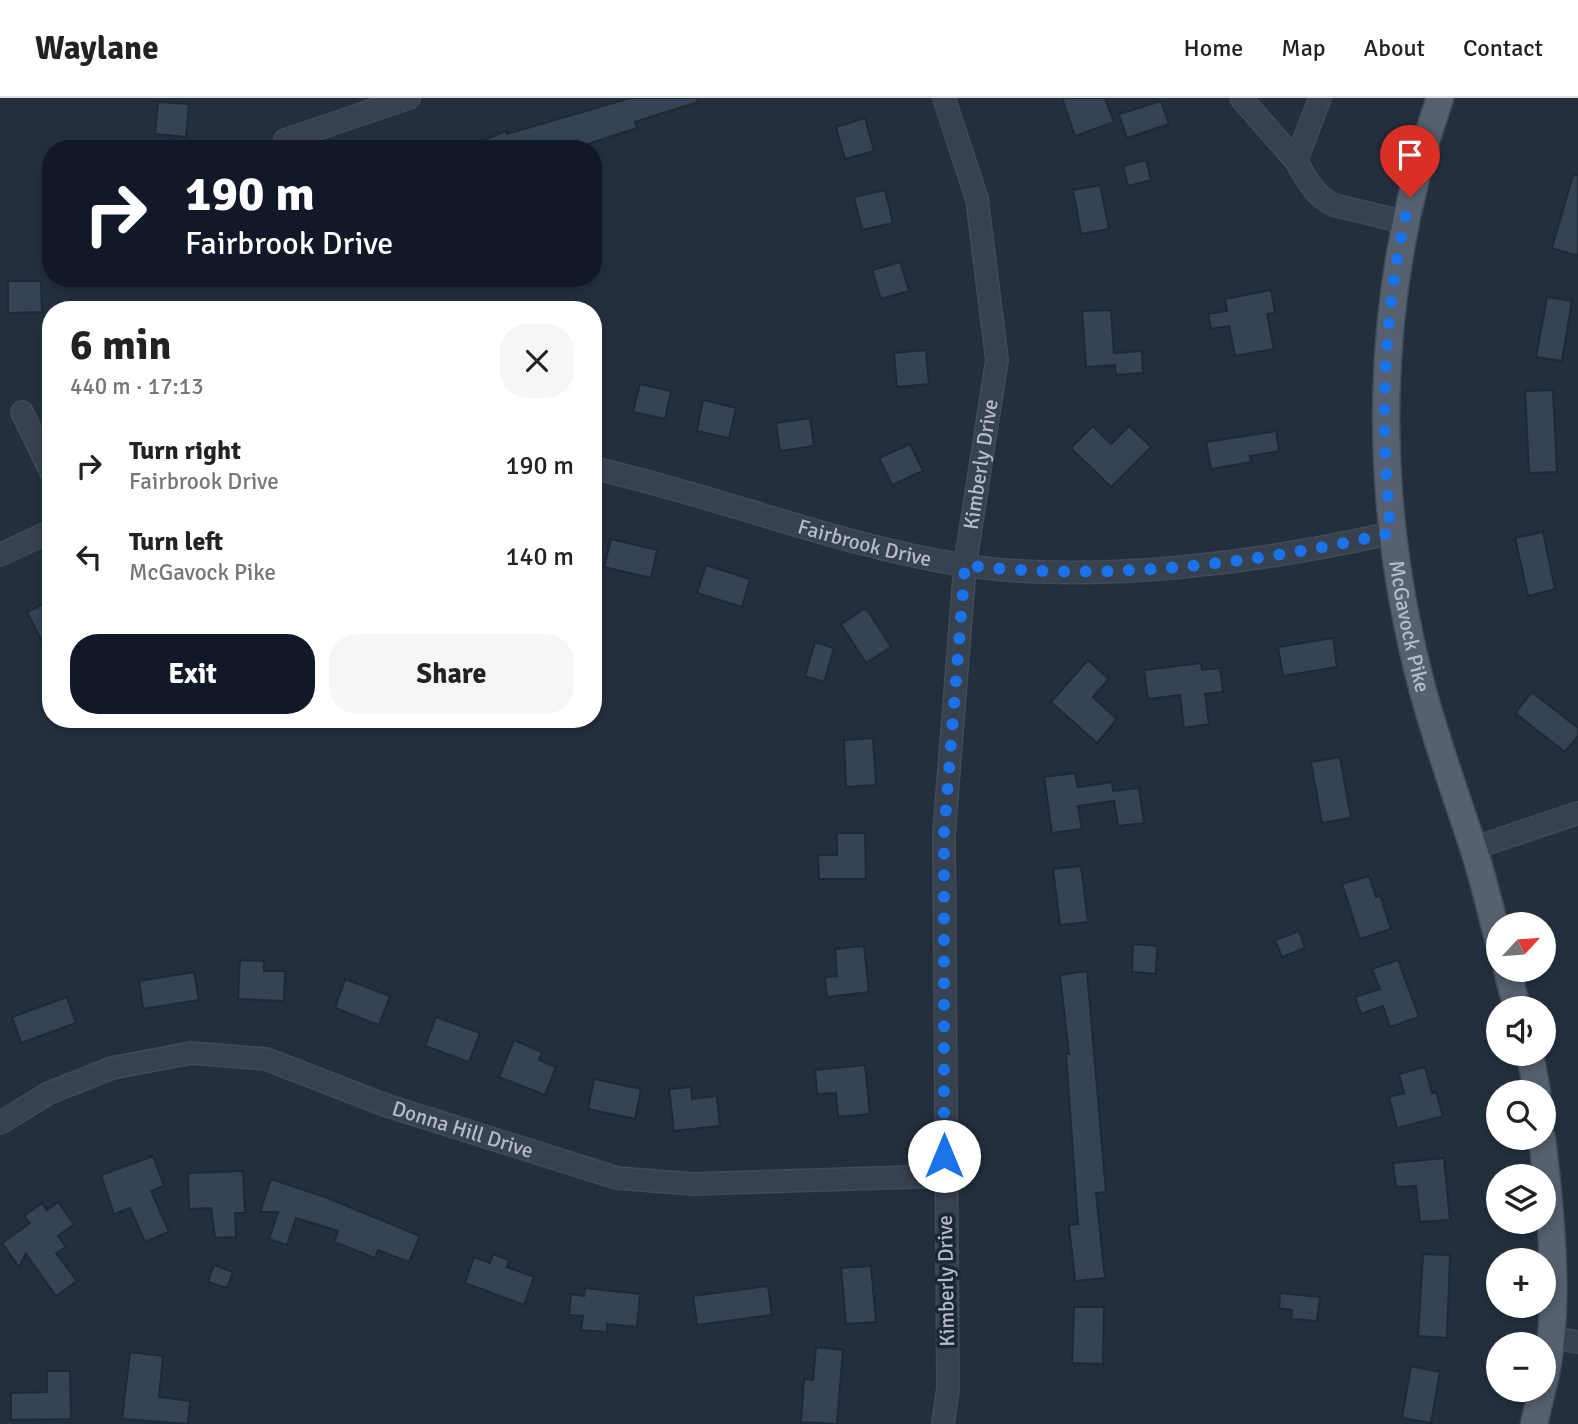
<!DOCTYPE html>
<html lang="en">
<head>
<meta charset="utf-8">
<style>
	body { margin:0; font-family:Signika,sans-serif; background:#f6f6f6; color:#222; height:100vh; display:flex; flex-direction:column; font-size:26px; white-space:nowrap }
	* { box-sizing:border-box; margin:0 }
	p { font-size:23px; color:#767676 }
	.icon { flex:none; width:38px; height:38px; fill:none; stroke:currentColor; stroke-width:2; stroke-linecap:round; stroke-linejoin:round }
	.map { position:relative; flex:1; overflow:hidden }
	.drawer { position:absolute; left:42px; top:203px; width:560px; height:427px; display:flex; flex-direction:column; background:#fff; border-radius:28px; box-shadow:0 4px 10px #0003 }
	.drawer>* { flex:none }
	.hud { position:absolute; left:42px; top:42px; width:560px; height:147px; border-radius:28px; box-shadow:0 4px 10px #0003; background:#111827; color:#fff; overflow:hidden }
	.needle { width:46px; rotate:64deg }
	.buttons { position:absolute; left:1486px; top:814px; display:grid; gap:14px }
	.buttons a { display:grid; place-items:center; width:70px; height:70px; border-radius:50%; background:#fff; box-shadow:0 4px 10px #0003; font-size:35px }
	.pin { position:absolute; display:grid; place-items:center; width:60px; height:60px; color:#fff; margin:-72px -30px; border-radius:50% 50% 50% 0; rotate:-45deg; box-shadow:0 0 7px #0007 }
	.pin .icon { rotate:45deg }
	.me { position:absolute; width:77px; margin:-38px; rotate:0deg; stroke-linejoin:round; filter:drop-shadow(0 0 5px #0008) }
	.turn { display:flex; align-items:center; gap:24px; height:147px; padding:0 28px; font-size:32px }
	.turn .icon { width:91px; height:91px; stroke-width:2.5 }
	.turn b { display:block; font-size:49px; line-height:60px }
	.round { display:grid; place-items:center; flex:none; width:74px; height:74px; border-radius:28px; background:#f6f6f6 }
	.headline { display:flex; align-items:center; justify-content:space-between; height:119px; padding:0 28px }
	h1 { font-size:42px; font-weight:700; line-height:52px }
	.primary-button { display:flex; gap:14px; margin-top:auto; padding:14px 28px }
	.primary-button a { flex:1; height:80px; border-radius:28px; background:#111827; color:#fff; font-size:28px; font-weight:700; line-height:80px; text-align:center }
	.primary-button a+a { background:#f6f6f6; color:#222 }
	ul { padding:0; list-style:none }
	li { display:flex; align-items:center; gap:21px; height:91px; padding:0 28px }
	li div { flex:1 }
	li b { display:block; font-size:26px }
	li em { font-style:normal }
	header { display:flex; align-items:center; gap:42px; box-sizing:border-box; height:98px; padding:0 35px; background:#fff; border-bottom:2px solid #e0e0e0 }
	header strong { font-size:33px }
	nav { display:flex; gap:38px; margin-inline-start:auto; font-size:24px }
	.map>svg:first-child { display:block }
	.building { fill:#364354; stroke:#1f2835; stroke-width:2 }
	.lines { fill:none; stroke-linecap:round; stroke-linejoin:round }
	.minor-casing { stroke:#414a57; stroke-width:24 }
	.major-casing { stroke:#414a57; stroke-width:29 }
	.minor { stroke:#38414e; stroke-width:21 }
	.major { stroke:#56606e; stroke-width:26 }
	.route { stroke:#1a73e8; stroke-width:12; stroke-dasharray:0 21.6 }
	.labels { text-anchor:middle; dominant-baseline:central; stroke-width:7; stroke-linejoin:round; paint-order:stroke }
	.street-label { font-size:21px; fill:#b4bcc9; stroke:#1d2633 }
</style>
</head>
<body>
<header>
<strong>Waylane</strong>
<nav><a>Home</a><a>Map</a><a>About</a><a>Contact</a></nav>
</header>
<div class="map">
<svg width="1578" height="1326" viewBox="0 0 1578 1326">
	<rect width="100%" height="100%" fill="#242f3e"/>
	<path class="building" d="M630,0H697L698,4L635,24L637,30L573,51H463L506,33L507,36Z
		M1062,0H1105L1114,24L1075,38Z
		M1161,3L1169,26L1127,40L1119,16Z
		M158,4L189,6L186,39L155,36Z
		M865,20L874,53L845,61L836,29Z
		M1146,62L1151,82L1128,88L1123,68Z
		M1573,77L1578,78V158L1552,150Z
		M1100,87L1109,131L1081,136L1073,92Z
		M885,92L893,125L862,132L854,99Z
		M900,164L909,193L881,201L872,172Z
		M8,183H41L42,214L8,215Z
		M1271,192L1275,215L1267,216L1274,251L1235,258L1229,228L1211,231L1208,216L1227,213L1225,201Z
		M1547,199L1572,203L1562,263L1536,259Z
		M1111,212L1114,255L1142,253L1143,275L1116,277L1115,267L1086,269L1082,213Z
		M926,252L929,286L897,289L894,255Z
		M640,286L671,293L665,321L633,314Z
		M1553,292L1557,374L1529,375L1525,293Z
		M703,302L736,310L729,340L697,333Z
		M810,320L814,348L780,353L776,325Z
		M1093,328L1111,346L1129,328L1151,349L1111,389L1071,350Z
		M1276,333L1279,353L1250,358L1251,364L1211,371L1206,344Z
		M910,346L923,373L892,387L879,360Z
		M1543,434L1555,491L1528,498L1515,440Z
		M611,441L657,452L651,480L604,469Z
		M706,467L750,481L742,509L697,495Z
		M51,502V561L27,514Z
		M866,510L891,549L866,565L841,526Z
		M1333,540L1337,569L1283,578L1278,549Z
		M815,544L834,550L824,584L805,578Z
		M1088,562L1109,581L1093,599L1117,621L1097,645L1051,604Z
		M1201,565L1202,572L1220,570L1223,594L1205,596L1209,626L1184,630L1180,597L1148,601L1144,572Z
		M1532,594L1578,630V638L1565,654L1515,615Z
		M873,640L876,687L846,689L844,642Z
		M1340,659L1351,720L1322,725L1311,664Z
		M1075,675L1078,689L1112,684L1113,693L1139,690L1144,725L1118,728L1114,703L1078,708L1082,731L1052,735L1044,679Z
		M837,735H865L866,781H819L818,757H837Z
		M1081,768L1088,824L1060,827L1053,771Z
		M1369,778L1376,799L1380,797L1391,831L1360,841L1342,786Z
		M1299,833L1305,850L1282,859L1275,842Z
		M1133,846L1157,848L1156,876L1132,874Z
		M864,848L869,894L827,899L825,879L837,878L835,851Z
		M240,862L264,863V873H285L284,903L238,901Z
		M1398,862L1419,919L1390,929L1383,908L1361,916L1355,899L1380,891L1372,871Z
		M1087,873L1106,1094L1096,1095L1105,1180L1075,1183L1069,1127L1078,1126L1066,956H1069L1060,877Z
		M194,874L199,902L143,911L139,883Z
		M345,881L390,898L379,927L335,910Z
		M67,899L76,925L21,945L12,919Z
		M436,919L480,935L469,964L425,948Z
		M514,942L542,954L539,962L556,969L545,997L499,979Z
		M865,967L870,1016L838,1019L836,995L817,996L815,972Z
		M1425,969L1432,995L1436,994L1443,1018L1397,1030L1389,999L1404,995L1399,976Z
		M594,981L641,991L635,1021L588,1011Z
		M691,989L692,1001L717,998L720,1028L674,1033L669,991Z
		M153,1058L164,1088L151,1093L169,1134L145,1144L130,1110L114,1116L101,1077Z
		M1444,1060L1450,1122L1420,1124L1416,1088L1396,1089L1393,1065Z
		M243,1073L245,1115H235L236,1139L215,1140L211,1110L189,1111L188,1075Z
		M271,1081L325,1099L420,1138L409,1164L378,1152L375,1160L334,1144L338,1133L296,1120L287,1147L269,1141L278,1114H260Z
		M58,1104L74,1126L58,1138L66,1149L56,1155L77,1183L56,1198L26,1156L19,1169L2,1145L30,1125L24,1118L42,1105L47,1112Z
		M493,1156L509,1162L507,1169L534,1179L524,1207L465,1185L474,1159L490,1165Z
		M1423,1156L1450,1157L1447,1240L1418,1238Z
		M214,1167L233,1174L227,1190L208,1184Z
		M871,1168L876,1224L846,1226L841,1170Z
		M768,1188L772,1217L697,1227L693,1198Z
		M585,1190L640,1196L637,1229L607,1226V1234L581,1232L583,1218L569,1217L571,1196L584,1198Z
		M1280,1195L1320,1199L1317,1223L1291,1221L1292,1212L1279,1210Z
		M1074,1209H1104L1103,1266L1072,1265Z
		M816,1249L843,1252L837,1326L801,1324L804,1281L813,1282Z
		M130,1254L163,1258L159,1299L190,1303L188,1326L122,1321Z
		M1411,1268L1440,1274L1431,1325L1402,1320Z
		M47,1273H70L71,1321L11,1322V1295L47,1294Z"/>
	<g class="lines">
		<g class="minor-casing">
			<g id="minor">
				<path d="M1241,0L1296,63"/>
				<path d="M1320,0L1296,63C1307,81 1314,98 1334,107L1404,124"/>
				<path d="M285,42L409,0"/>
				<path d="M22,314L51,374"/>
				<path id="s1" d="M593,370C718,398 836,447 963,467C1092,487 1264,464 1391,435"/>
				<path d="M0,457L51,433"/>
				<path d="M1474,750L1578,715"/>
				<path id="s2" d="M0,1025L49,995L112,970L191,955L266,961L385,1007L617,1080L693,1086L944,1078"/>
				<path d="M1551,1240L1578,1244"/>
				<path id="s3" d="M943,1326L948,1290L944,736L965,467L997,262L977,101L944,0"/>
			</g>
		</g>
		<g class="major-casing">
			<g id="major">
				<path id="s4" d="M1440,0C1373,193 1370,395 1423,593C1437,645 1456,697 1473,749C1483,779 1490,810 1498,841"/>
				<path d="M1507,872L1517,910"/>
				<path d="M1530,956L1537,994"/>
				<path d="M1542,1040C1551,1114 1561,1212 1544,1285"/>
				<path d="M1534,1326L1542,1292"/>
			</g>
		</g>
		<use href="#minor" class="minor"/>
		<use href="#major" class="major"/>
	</g>
	<g class="lines">
		<path class="route" d="M944,1058V736L965,467C1106,484 1253,466 1391,435C1379,324 1383,208 1410,99"/>
	</g>
	<g class="labels">
		<g class="street-label">
			<text stroke="none"><textPath href="#s3" startOffset="962">Kimberly Drive</textPath></text>
			<text stroke="none"><textPath href="#s1" startOffset="282">Fairbrook Drive</textPath></text>
			<text stroke="none"><textPath href="#s4" startOffset="536">McGavock Pike</textPath></text>
			<text stroke="none"><textPath href="#s2" startOffset="490">Donna Hill Drive</textPath></text>
			<text transform="translate(946 1183) rotate(-91)">Kimberly Drive</text>
		</g>
	</g>
</svg>
<div class="buttons">
<a><svg class="needle" viewBox="-14 -14 28 28"><path d="M0-13l5 13h-10z" fill="#e53935"/><path d="M0 13l5-13h-10z" fill="#767676"/></svg></a>
<a><svg class="icon" aria-label="sound" viewBox="0 0 24 24"><path d="M4 9h4l5-4v14l-5-4H4zM17 9q2 3 0 6"/></svg></a>
<a><svg class="icon" aria-label="search" viewBox="0 0 24 24"><circle cx="10" cy="10" r="6"/><path d="M15 15l6 6"/></svg></a>
<a><svg class="icon" aria-label="layers" viewBox="0 0 24 24"><path d="M12 4l9 5-9 5-9-5zM3 14l9 5 9-5"/></svg></a>
<a>+</a>
<a>−</a>
</div>
<div class="pin" style="left:1410px;top:99px;background:#d93025"><svg class="icon" aria-label="arrive" viewBox="0 0 24 24"><path d="M6 21V4h12l-3 4 3 4H6"/></svg></div>
<svg class="me" style="left:944px;top:1058px" viewBox="-20 -20 40 40"><circle r="19" fill="#fff"/><path d="M0-13L10 11 0 6-10 11z" fill="#1a73e8"/></svg>
<div class="hud">
<div class="turn"><svg class="icon" aria-label="right" viewBox="0 0 24 24"><path d="M7 20v-9h11M14 6l5 5-5 5"/></svg><div><b>190 m</b>Fairbrook Drive</div></div>
</div>
<section class="drawer">
<div class="headline"><div><h1>6 min</h1><p>440 m · 17:13</p></div><a class="round"><svg class="icon" aria-label="close" viewBox="0 0 24 24"><path d="M6 6l12 12M18 6L6 18"/></svg></a></div>
<ul>
<li><svg class="icon" aria-label="right" viewBox="0 0 24 24"><path d="M7 20v-9h11M14 6l5 5-5 5"/></svg><div><b>Turn right</b><p>Fairbrook Drive</p></div><em>190 m</em></li>
<li><svg class="icon" aria-label="left" viewBox="0 0 24 24"><path d="M17 20v-9H6M10 6l-5 5 5 5"/></svg><div><b>Turn left</b><p>McGavock Pike</p></div><em>140 m</em></li>
</ul>
<div class="primary-button"><a>Exit</a><a>Share</a></div>
</section>
</div>
</body>
</html>
